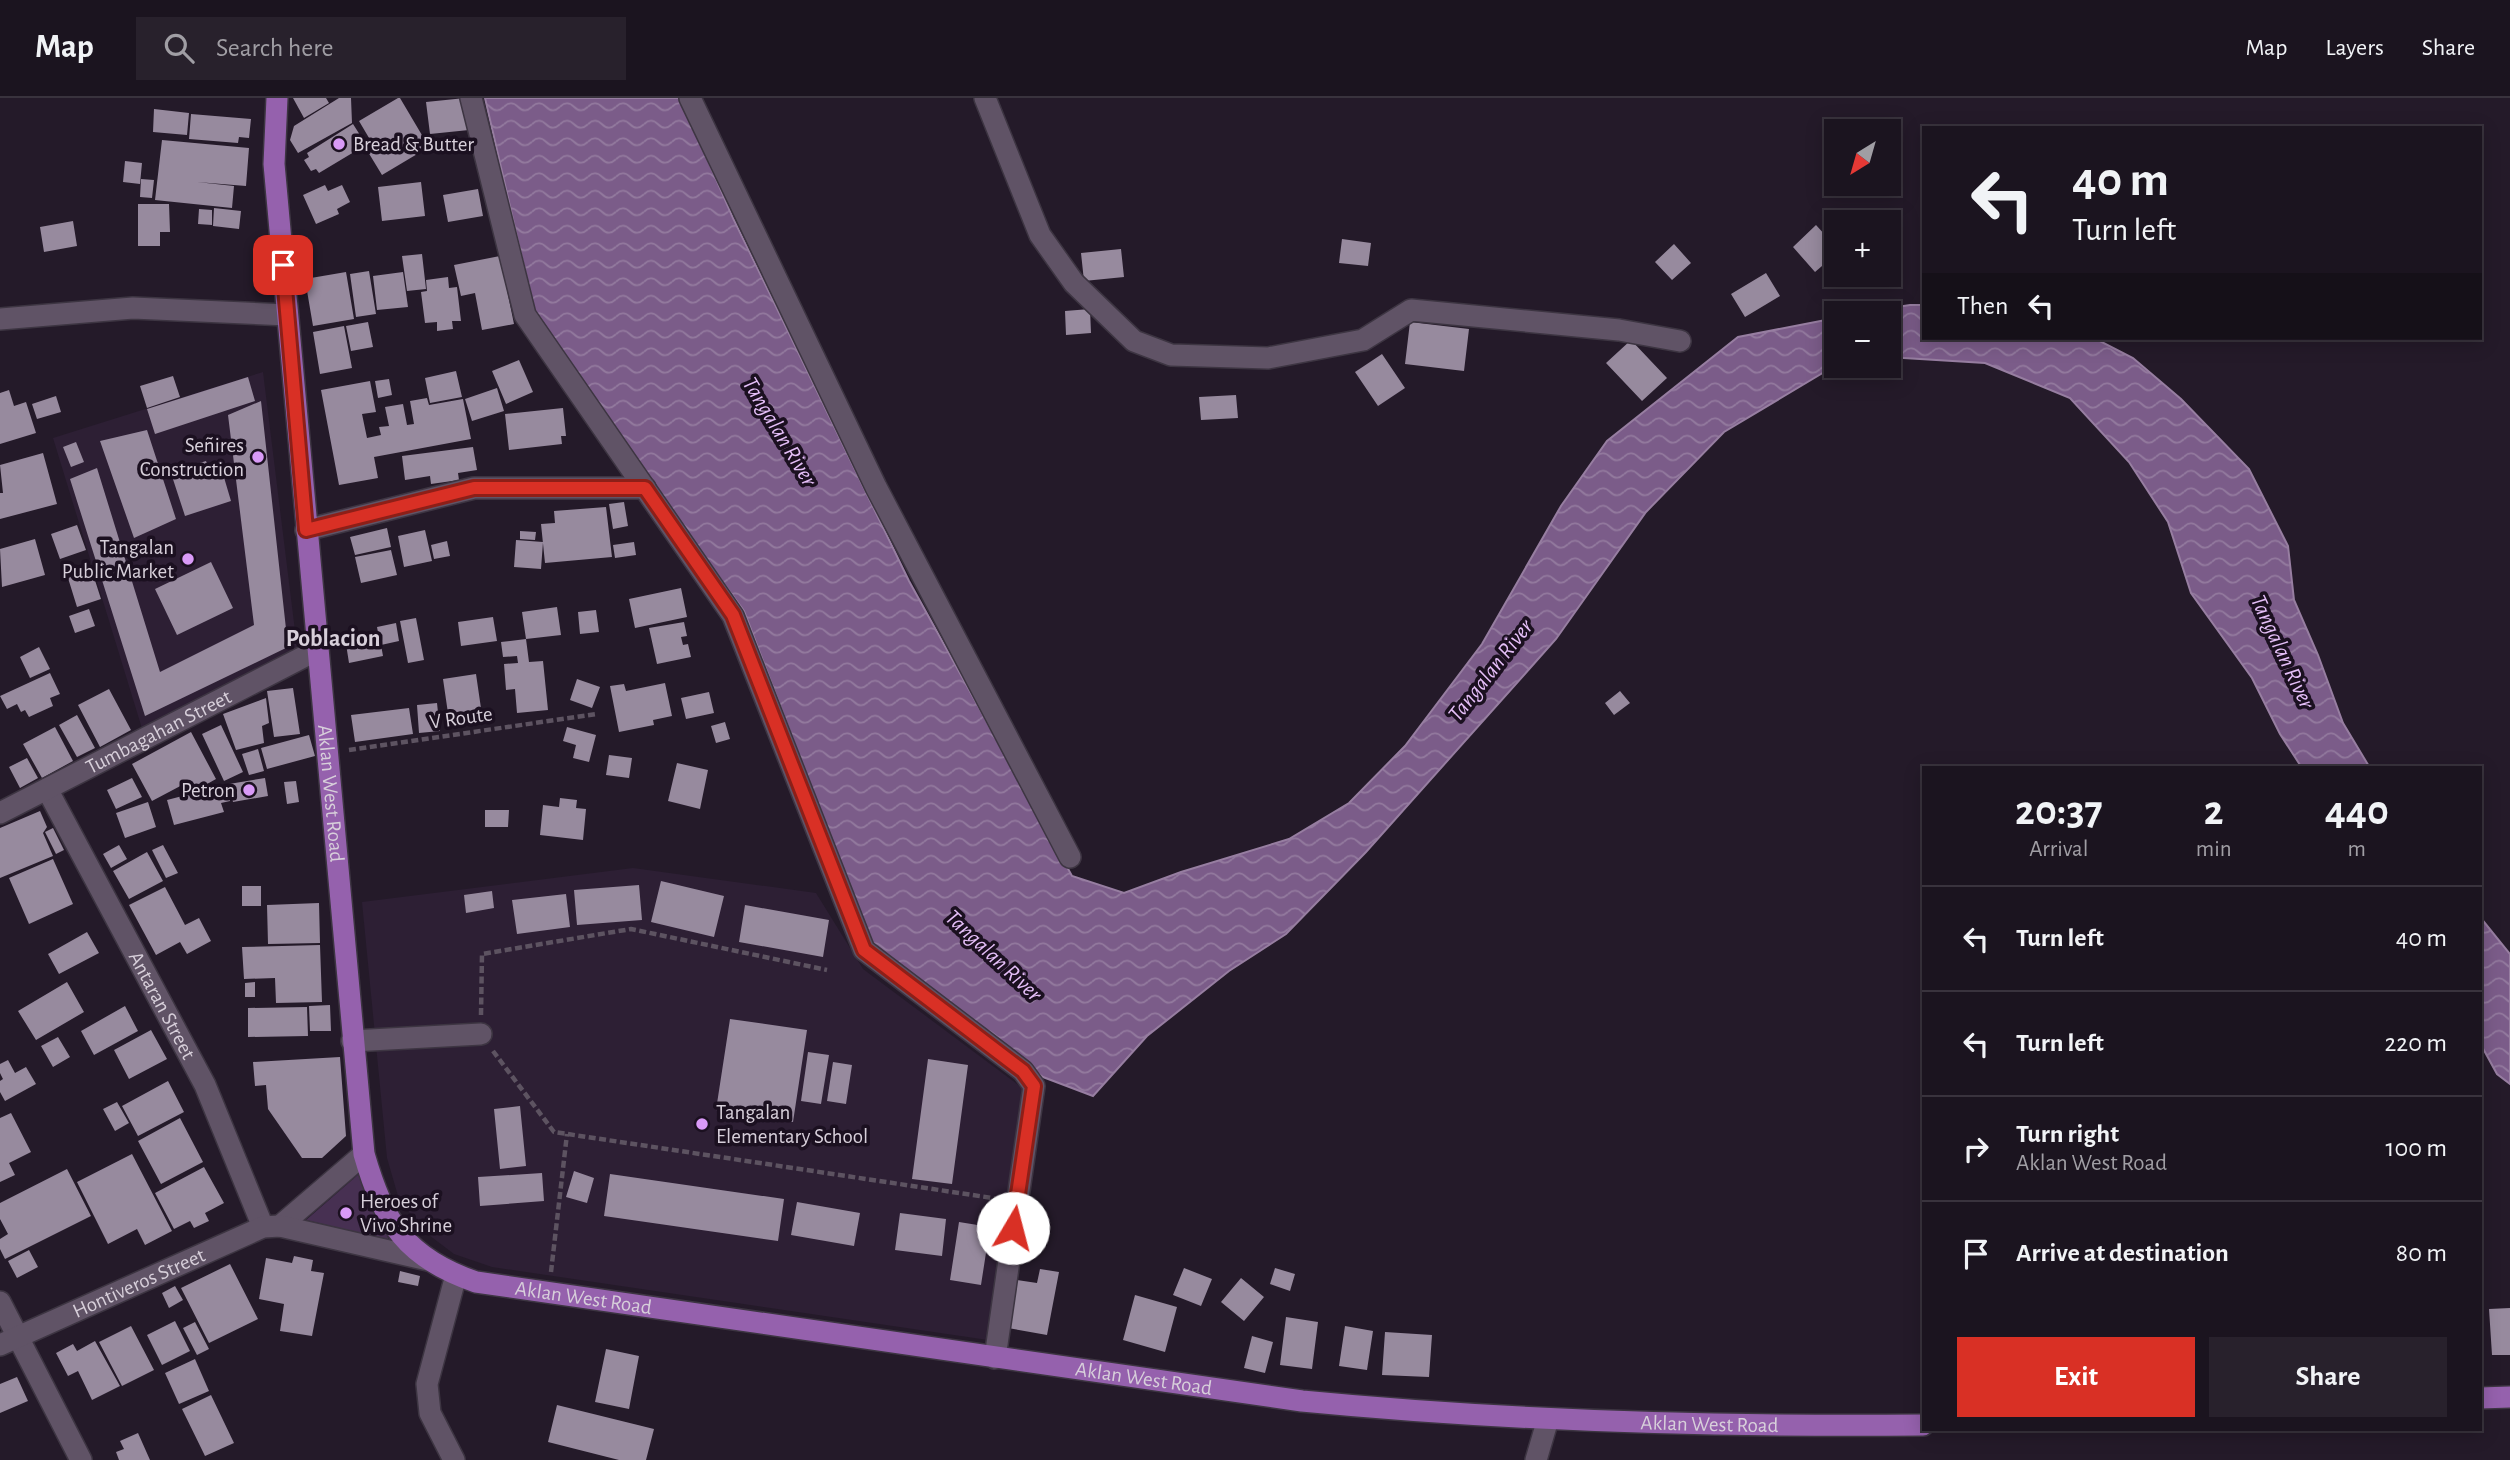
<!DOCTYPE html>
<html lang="en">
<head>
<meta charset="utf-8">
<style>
	body { margin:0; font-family:"Alegreya Sans",sans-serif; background:#28212c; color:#f1f3f6; height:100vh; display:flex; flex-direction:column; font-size:26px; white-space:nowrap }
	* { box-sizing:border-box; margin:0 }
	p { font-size:23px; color:#a09ea4 }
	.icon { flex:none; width:38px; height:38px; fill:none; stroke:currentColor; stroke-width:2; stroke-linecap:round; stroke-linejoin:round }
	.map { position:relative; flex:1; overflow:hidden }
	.panel { position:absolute; left:1922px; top:668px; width:560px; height:665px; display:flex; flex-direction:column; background:#1b141f; border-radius:0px; box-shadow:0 4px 18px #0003,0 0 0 2px #39333d }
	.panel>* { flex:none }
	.banner { position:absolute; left:1922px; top:28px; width:560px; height:214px; border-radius:0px; box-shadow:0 4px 18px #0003,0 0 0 2px #39333d; background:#1b141f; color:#f1f3f6; overflow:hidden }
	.needle { width:46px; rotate:217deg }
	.fabs { position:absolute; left:1824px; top:21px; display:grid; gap:14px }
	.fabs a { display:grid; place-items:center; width:77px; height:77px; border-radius:0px; background:#1b141f; box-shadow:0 4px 18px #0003,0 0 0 2px #39333d; font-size:35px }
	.pin { position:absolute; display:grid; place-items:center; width:60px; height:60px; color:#fff; margin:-30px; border-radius:14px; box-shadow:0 4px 10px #0006 }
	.me { position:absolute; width:77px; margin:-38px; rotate:8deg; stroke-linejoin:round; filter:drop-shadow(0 0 5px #0008) }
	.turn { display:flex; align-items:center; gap:24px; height:147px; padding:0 35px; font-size:32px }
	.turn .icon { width:91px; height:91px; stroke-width:2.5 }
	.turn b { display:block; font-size:49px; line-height:60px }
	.then { display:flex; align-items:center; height:66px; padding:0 35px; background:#0003; gap:14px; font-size:26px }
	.eta { display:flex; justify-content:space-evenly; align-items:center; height:119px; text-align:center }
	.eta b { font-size:42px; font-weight:700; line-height:49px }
	.action { display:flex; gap:14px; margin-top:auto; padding:14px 35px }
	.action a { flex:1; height:80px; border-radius:0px; background:#d93025; color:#fff; font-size:28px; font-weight:700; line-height:80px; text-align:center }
	.action a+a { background:#28212c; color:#f1f3f6 }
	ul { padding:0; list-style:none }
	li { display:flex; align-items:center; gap:21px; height:105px; padding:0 35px; border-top:2px solid #39333d }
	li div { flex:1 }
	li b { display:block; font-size:26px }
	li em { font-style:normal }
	header { display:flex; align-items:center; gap:42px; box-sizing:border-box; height:98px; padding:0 35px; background:#1b141f; border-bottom:2px solid #39333d }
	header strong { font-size:33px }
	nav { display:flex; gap:38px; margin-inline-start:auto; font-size:24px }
	.search { width:490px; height:63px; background:#28212c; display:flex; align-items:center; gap:18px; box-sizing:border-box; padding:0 24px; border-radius:0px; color:#a09ea4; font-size:26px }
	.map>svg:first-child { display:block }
	.built { fill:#2d1f34 }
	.green { fill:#473052 }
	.water { fill:url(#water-waves); stroke:#977ea1; stroke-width:2 }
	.building { fill:#978a9e }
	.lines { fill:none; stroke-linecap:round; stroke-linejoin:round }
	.minor-casing { stroke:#3d3542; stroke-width:24 }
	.major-casing { stroke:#3d3542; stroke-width:24 }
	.path { stroke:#5d5361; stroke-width:4.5; stroke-dasharray:7 3.5; stroke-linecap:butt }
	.minor { stroke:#605366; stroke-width:21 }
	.major { stroke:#9561ad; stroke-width:21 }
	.route-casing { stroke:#8d1f18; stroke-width:18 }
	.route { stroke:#d93025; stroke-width:12 }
	.poi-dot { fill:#d99af7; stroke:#1b1020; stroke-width:2.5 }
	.labels { text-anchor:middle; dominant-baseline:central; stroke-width:7; stroke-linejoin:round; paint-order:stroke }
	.poi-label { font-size:21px; fill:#d7cfda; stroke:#1b1020; text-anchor:start }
	.street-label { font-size:21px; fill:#d7cfda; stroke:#1b1020 }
	.water-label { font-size:23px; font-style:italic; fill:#e4bef7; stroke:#1b1020 }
	.quarter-label { font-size:24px; font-weight:bold; fill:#d7cfda; stroke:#1b1020 }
</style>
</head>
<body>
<header>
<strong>Map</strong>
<div class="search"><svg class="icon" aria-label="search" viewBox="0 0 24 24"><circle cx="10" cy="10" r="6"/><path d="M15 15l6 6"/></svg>Search here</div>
<nav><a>Map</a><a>Layers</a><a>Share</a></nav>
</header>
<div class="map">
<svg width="2510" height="1362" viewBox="0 0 2510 1362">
	<defs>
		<pattern id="water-waves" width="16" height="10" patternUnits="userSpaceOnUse" patternTransform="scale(1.75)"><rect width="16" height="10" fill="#7b5c89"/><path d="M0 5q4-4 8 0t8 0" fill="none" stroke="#937a9e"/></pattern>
	</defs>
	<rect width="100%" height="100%" fill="#241a29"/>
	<path class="built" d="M263,274L298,557L144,637L53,340Z
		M633,770L816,795L863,871L1025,992L988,1242L492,1169L454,1156L421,1131L398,1098L387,1060L362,804Z"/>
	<path class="green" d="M360,1075L389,1142L306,1122Z"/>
	<path class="water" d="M485,0H681L733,120L909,483L1072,778L1124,795L1181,774L1289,741L1349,705L1405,648L1482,546L1561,408L1607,343L1738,239L1836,220V267L1724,334L1646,414L1556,541L1366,754L1286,836L1229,873L1147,938L1093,998L1043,979L902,876L869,841L744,513L584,295L535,217Z
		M1910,207H1923V240H2094L2133,260L2181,301L2249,371L2288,448L2294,502L2318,557L2343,625L2370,670H2302L2280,636L2252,580L2191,495L2168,424L2129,364L2070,300L1985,265L1888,259V215H1858Z
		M2480,819L2510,856V986L2497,976L2480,945Z"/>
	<path class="building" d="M293,0H326L329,5L304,20Z
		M339,0H351L352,25L298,55L290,42L294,28Z
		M398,0H400L429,49L382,77L365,49L372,45L359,23Z
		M465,0L469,32L430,36L426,4Z
		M154,11L189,15L187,37L153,34Z
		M191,16L251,21L249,40L239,39L238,45L189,41Z
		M353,26L360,37L353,41L359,51L319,75L316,71L311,73L304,62L309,59L307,55Z
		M162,42L249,50L246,88L197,84L234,88L232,110L155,102Z
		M125,63L142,65L140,86L123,84Z
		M141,81L154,82L152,100L140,99Z
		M421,84L425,118L382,123L378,89Z
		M325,87L328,93L342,87L350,104L337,111L339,116L316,126L303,97Z
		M478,91L483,118L448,124L443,97Z
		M138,106H169L170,134H160V148H138Z
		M214,110L241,113L239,131L213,128Z
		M199,111L212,112V127L198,126Z
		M73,123L77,148L44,154L40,129Z
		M1816,127L1836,149V156L1815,174L1793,149Z
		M1342,141L1371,145L1368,168L1339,165Z
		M1674,146L1691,165L1672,182L1655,164Z
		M1121,151L1124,179L1084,183L1081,155Z
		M422,156L426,191L407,193L402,158Z
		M500,158L514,226L482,232L475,195L461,198L454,167Z
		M369,173L376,216L356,219L350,176Z
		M346,174L354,221L313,228L305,181Z
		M403,174L408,209L377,212L373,178Z
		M1766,175L1780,198L1745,219L1731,196Z
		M448,179L449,190L457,189L461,223H452L453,231L437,233V224L425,225L421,194L427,193L426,182Z
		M1090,211L1091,235L1066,237L1065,213Z
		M368,224L373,249L351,253L346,228Z
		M1410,224L1469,231L1464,273L1405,266Z
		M344,228L352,270L320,276L313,234Z
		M1631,242L1667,280L1642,303L1606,265Z
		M1382,256L1405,290L1378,308L1355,274Z
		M519,262L533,294L506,306L492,273Z
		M456,273L462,299L430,305L425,280Z
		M173,278L180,299L147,310L140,288Z
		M248,279L255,303L155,336L147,311Z
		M389,281L392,297L378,300L375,283Z
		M370,283L376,314L362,316L367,340L381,337L379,329L389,328L385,309L403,306L407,327L414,326L410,303L427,300L429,307L463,301L471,341L374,359L378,380L339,387L321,292Z
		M497,290L504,313L472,323L465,301Z
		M9,292L14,308L26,304L36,335L0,346V295Z
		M1236,297L1238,320L1201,322L1199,299Z
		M56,298L61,314L37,321L32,306Z
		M261,303L288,549L145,618L70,381L97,370L160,574L254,527L228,317Z
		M563,310L566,338H561L562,346L509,352L505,316Z
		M147,332L176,421L134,440L100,343Z
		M76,344L84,364L71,369L63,349Z
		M473,349L477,372L458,375L459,382L431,386L430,378L405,382L402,358Z
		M43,355L57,406L0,421V395H3L0,367Z
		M206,363L212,380L223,376L231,403L185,418L169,369L185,364L187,369Z
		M624,404L628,428L613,431L609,406Z
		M606,409L612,459L545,465L541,426L555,425L554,413Z
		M77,427L86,452L60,461L51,436Z
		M387,430L391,449L355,457L350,439Z
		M425,432L432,463L404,469L398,438Z
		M520,433L536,434L535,442L520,441Z
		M35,441L45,477L2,489L0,451Z
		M516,442L543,444L541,471L514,469Z
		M447,443L450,458L434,461L431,447Z
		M634,444L636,457L615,460L613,447Z
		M391,452L397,477L361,485L355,459Z
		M211,464L233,510L177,537L155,491Z
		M92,473L101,501L77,509L68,480Z
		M681,490L687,519L635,530L629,501Z
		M557,509L561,537L526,541L529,564L543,563L548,612L517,615L515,591L506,592L504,566L518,565L517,558L503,559L501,544L526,541L522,514Z
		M89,511L95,528L75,535L69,518Z
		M596,512L599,534L580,536L578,514Z
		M493,519L497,543L461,548L458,524Z
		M416,520L424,562L408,565L400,523Z
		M684,524L687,538L681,539L683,547L688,546L691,559L657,566L649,530Z
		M396,525L399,543L381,547L383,558L349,565L346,546L379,540L377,529Z
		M39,549L50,571L30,580L20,559Z
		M50,575L60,596L50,600L53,608L29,619L25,612L21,614L17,606L7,611L0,598Z
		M476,576L483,624L450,629L443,581Z
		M577,581L600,589L592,610L570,602Z
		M665,585L672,618L653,622L654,627L619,634L610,588L624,586L626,593Z
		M293,590L300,636L274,639L267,593Z
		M109,591L131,632L100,649L78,607Z
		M1620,593L1630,605L1614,617L1605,605Z
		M709,594L714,615L686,621L681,600Z
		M266,600L269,625L262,628L264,645L236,652L223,616Z
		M437,605L440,633L419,635L417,607Z
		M409,610L413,636L355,644L351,617Z
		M77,617L95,650L77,659L59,627Z
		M725,624L730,641L716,645L711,628Z
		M221,627L243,674L224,683L202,636Z
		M55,629L73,663L42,680L23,646Z
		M567,629L596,637L589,664L573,660L576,647L563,643Z
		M191,634L216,681L191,695L186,685L152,703L132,666Z
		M309,637L315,658L267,671L261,650Z
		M258,651L264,673L249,677L242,656Z
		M609,657L632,660L629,680L606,677Z
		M27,660L38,680L20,690L9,669Z
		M677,665L708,672L700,711L668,703Z
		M132,680L142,699L116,711L107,692Z
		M265,680L268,698L233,704L229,686Z
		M296,683L299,704L287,706L284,684Z
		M225,687L230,703L221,705L224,714L174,727L167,702Z
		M560,700L577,702L576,710L586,711L583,742L540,737L543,707L559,709Z
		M148,704L156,729L125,740L116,715Z
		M485,712H509L508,729H485Z
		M40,713L47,729L43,735L53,758L0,780V730Z
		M53,730L64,752L56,756L45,734Z
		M119,747L127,761L111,770L103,756Z
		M163,747L178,775L166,780L152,752Z
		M147,754L163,783L129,801L113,773Z
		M53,761L73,806L29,826L9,780Z
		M661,783L724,798L714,839L651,824Z
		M639,787L642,822L577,827L574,792Z
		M242,788H261V808H242Z
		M165,789L185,827L199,820L211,843L187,856L180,844L156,857L129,807Z
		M492,793L494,810L466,815L464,797Z
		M566,796L570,829L517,836L512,802Z
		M319,805L320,845L268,846L267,807Z
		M745,807L829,822L823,859L739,844Z
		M87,834L99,855L59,876L48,856Z
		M320,847L322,904L276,905L275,880L244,881L242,849Z
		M67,884L84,914L36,942L18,913Z
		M255,884V899H245V885Z
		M330,907L331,933H310L309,908Z
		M125,908L138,933L94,957L81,933Z
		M307,909L308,938L248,939V910Z
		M730,921L807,932L793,1024L716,1012Z
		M151,932L167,961L129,981L114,952Z
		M58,939L70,959L53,969L41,948Z
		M808,954L829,957L821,1006L801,1003Z
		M340,959L346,1038L322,1060H302L268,1011L266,987L255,988L253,964Z
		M928,961L968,967L952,1086L912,1081Z
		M8,962L15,975L26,969L36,986L5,1003L0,994V983L3,981L0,975V966Z
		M833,964L852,967L846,1006L827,1003Z
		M168,983L184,1014L138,1038L122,1008Z
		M117,1004L129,1025L115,1033L103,1011Z
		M520,1008L526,1068L500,1071L494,1011Z
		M11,1015L31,1054L9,1065L15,1077L0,1084V1020Z
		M180,1020L203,1064L161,1086L138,1043Z
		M132,1056L172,1133L145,1147L137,1131L108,1146L77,1084Z
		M204,1069L224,1105L205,1115L209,1123L194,1130L190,1123L174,1131L155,1095Z
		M67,1071L91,1118L5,1161L0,1151V1141L8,1136L0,1121V1105Z
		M574,1073L594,1080L587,1105L566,1099Z
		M542,1075L544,1103L480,1108L478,1079Z
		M610,1076L784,1101L778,1143L604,1118Z
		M797,1104L860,1115L854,1148L791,1137Z
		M900,1115L946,1121L942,1158L895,1152Z
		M959,1124L990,1129L981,1187L950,1182Z
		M29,1152L38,1169L17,1180L8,1163Z
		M294,1158L313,1162L311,1173L324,1175L312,1238L280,1233L284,1206L259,1201L266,1160L292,1165Z
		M230,1166L258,1221L209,1245L181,1190Z
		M1184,1170L1212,1181L1201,1208L1173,1197Z
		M1275,1170L1295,1176L1290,1193L1270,1186Z
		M1040,1171L1059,1174L1047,1237L1008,1230L1017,1182L1037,1185Z
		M400,1173L420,1178L418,1188L398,1184Z
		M1241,1180L1264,1199L1244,1223L1221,1204Z
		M175,1188L183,1202L169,1210L162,1195Z
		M1135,1197L1177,1209L1165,1254L1123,1242Z
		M2510,1210V1257H2492L2489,1211Z
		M1286,1219L1318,1224L1312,1271L1280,1267Z
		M175,1223L190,1253L162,1267L147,1237Z
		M195,1224L209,1251L197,1257L183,1230Z
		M131,1228L154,1272L122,1288L99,1244Z
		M1345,1228L1373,1233L1367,1272L1339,1268Z
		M1385,1234L1432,1237L1429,1279L1382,1277Z
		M1252,1238L1273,1244L1265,1275L1244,1270Z
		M95,1243L120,1288L92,1302L78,1273L68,1278L56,1255L73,1246L77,1253Z
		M606,1251L639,1258L629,1311L595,1304Z
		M195,1261L209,1293L179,1306L165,1275Z
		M17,1279L28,1303L0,1315V1286Z
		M211,1297L234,1345L205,1358L182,1311Z
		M557,1307L654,1331L646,1362H619L548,1344Z
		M138,1335L150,1362H119L116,1354L124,1351L120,1343Z"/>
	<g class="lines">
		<g class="minor-casing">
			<g id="minor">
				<path d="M471,0L525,217L733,518L864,852L1023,973L1034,988L995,1260"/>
				<path d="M690,0L876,389L1070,759"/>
				<path d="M985,0L1040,137L1074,185L1134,243L1171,257L1268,260L1363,242L1411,212L1619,232L1680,243"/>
				<path d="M0,221L133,210L287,217"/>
				<path d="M306,432L474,390H645"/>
				<path id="s1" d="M47,691L205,987L263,1129"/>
				<path id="s2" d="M0,715L317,552"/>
				<path d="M352,943L481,936"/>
				<path d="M280,1128L364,1056"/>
				<path d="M0,1204L81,1362"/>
				<path id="s3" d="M0,1247L263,1129L280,1128L428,1162"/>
				<path d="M454,1362L430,1315L427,1286L456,1177"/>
				<path d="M1536,1362L1548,1321"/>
			</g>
		</g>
		<g class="major-casing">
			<g id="major">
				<path id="s4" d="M277,0L274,66L364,1056C384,1125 406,1160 476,1184L1302,1303C1509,1323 1716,1329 1923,1327"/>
				<path d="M2480,1300L2510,1299"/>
			</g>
		</g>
		<path class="path" d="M349,652L597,616
			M481,917L482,856L631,831L827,872
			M493,953L554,1034L999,1101
			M551,1174L567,1036"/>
		<use href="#minor" class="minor"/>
		<use href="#major" class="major"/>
	</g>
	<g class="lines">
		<g class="route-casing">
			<path id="route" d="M283,167L306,432L474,390H645L733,517L864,852L1023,973L1034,988L1013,1130"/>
		</g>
		<use href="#route" class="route"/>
	</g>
	<g class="poi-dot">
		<circle cx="339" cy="46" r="7"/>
		<circle cx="258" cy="359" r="7"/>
		<circle cx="188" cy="461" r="7"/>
		<circle cx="249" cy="692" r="7"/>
		<circle cx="702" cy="1026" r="7"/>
		<circle cx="346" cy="1115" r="7"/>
	</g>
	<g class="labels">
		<g class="poi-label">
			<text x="353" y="46">Bread &amp; Butter</text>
			<text x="244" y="347" text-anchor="end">Señires<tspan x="244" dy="24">Construction</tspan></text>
			<text x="174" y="449" text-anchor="end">Tangalan<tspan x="174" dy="24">Public Market</tspan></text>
			<text x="235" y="692" text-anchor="end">Petron</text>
			<text x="716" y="1014">Tangalan<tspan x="716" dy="24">Elementary School</tspan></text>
			<text x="360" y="1103">Heroes of<tspan x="360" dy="24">Vivo Shrine</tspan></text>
		</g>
		<g class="street-label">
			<text transform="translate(461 620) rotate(-8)">V Route</text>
			<text stroke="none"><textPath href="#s2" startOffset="178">Tumbagahan Street</textPath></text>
			<text stroke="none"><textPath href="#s4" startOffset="698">Aklan West Road</textPath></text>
			<text stroke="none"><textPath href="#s1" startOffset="245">Antaran Street</textPath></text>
			<text stroke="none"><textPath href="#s3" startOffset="152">Hontiveros Street</textPath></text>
			<text stroke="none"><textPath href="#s4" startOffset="1348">Aklan West Road</textPath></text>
			<text stroke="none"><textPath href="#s4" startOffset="1914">Aklan West Road</textPath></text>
			<text stroke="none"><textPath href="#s4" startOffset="2482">Aklan West Road</textPath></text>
		</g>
		<g class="water-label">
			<text transform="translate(779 334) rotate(59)">Tangalan River</text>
			<text transform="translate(2282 554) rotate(65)">Tangalan River</text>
			<text transform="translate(1491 573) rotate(-52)">Tangalan River</text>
			<text transform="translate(993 858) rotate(43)">Tangalan River</text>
		</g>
		<g class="quarter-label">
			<text x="333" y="541">Poblacion</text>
		</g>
	</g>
</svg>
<div class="fabs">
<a><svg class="needle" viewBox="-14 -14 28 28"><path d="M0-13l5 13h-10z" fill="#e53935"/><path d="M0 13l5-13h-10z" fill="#a09ea4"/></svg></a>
<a>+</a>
<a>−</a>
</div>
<div class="pin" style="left:283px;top:167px;background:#d93025"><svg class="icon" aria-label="arrive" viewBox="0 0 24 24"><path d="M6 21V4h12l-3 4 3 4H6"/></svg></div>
<svg class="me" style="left:1013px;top:1130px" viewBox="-20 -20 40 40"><circle r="19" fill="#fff"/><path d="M0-13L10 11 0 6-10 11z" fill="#d93025"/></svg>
<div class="banner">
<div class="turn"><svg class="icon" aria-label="left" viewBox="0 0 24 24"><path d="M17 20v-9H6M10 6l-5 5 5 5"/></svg><div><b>40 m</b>Turn left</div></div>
<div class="then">Then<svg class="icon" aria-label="left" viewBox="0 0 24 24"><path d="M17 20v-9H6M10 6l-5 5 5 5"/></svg></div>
</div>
<section class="panel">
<div class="eta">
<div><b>20:37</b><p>Arrival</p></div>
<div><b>2</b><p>min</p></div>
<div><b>440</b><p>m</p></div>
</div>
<ul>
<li><svg class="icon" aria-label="left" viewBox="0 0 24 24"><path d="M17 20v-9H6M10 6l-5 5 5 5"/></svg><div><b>Turn left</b></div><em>40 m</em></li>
<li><svg class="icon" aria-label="left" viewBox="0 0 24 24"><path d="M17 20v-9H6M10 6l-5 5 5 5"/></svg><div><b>Turn left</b></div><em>220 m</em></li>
<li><svg class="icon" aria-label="right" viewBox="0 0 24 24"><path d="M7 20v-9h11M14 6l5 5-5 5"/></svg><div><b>Turn right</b><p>Aklan West Road</p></div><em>100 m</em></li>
<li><svg class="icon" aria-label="arrive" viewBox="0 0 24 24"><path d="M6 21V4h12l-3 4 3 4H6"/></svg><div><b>Arrive at destination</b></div><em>80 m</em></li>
</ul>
<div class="action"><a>Exit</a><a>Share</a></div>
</section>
</div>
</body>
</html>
